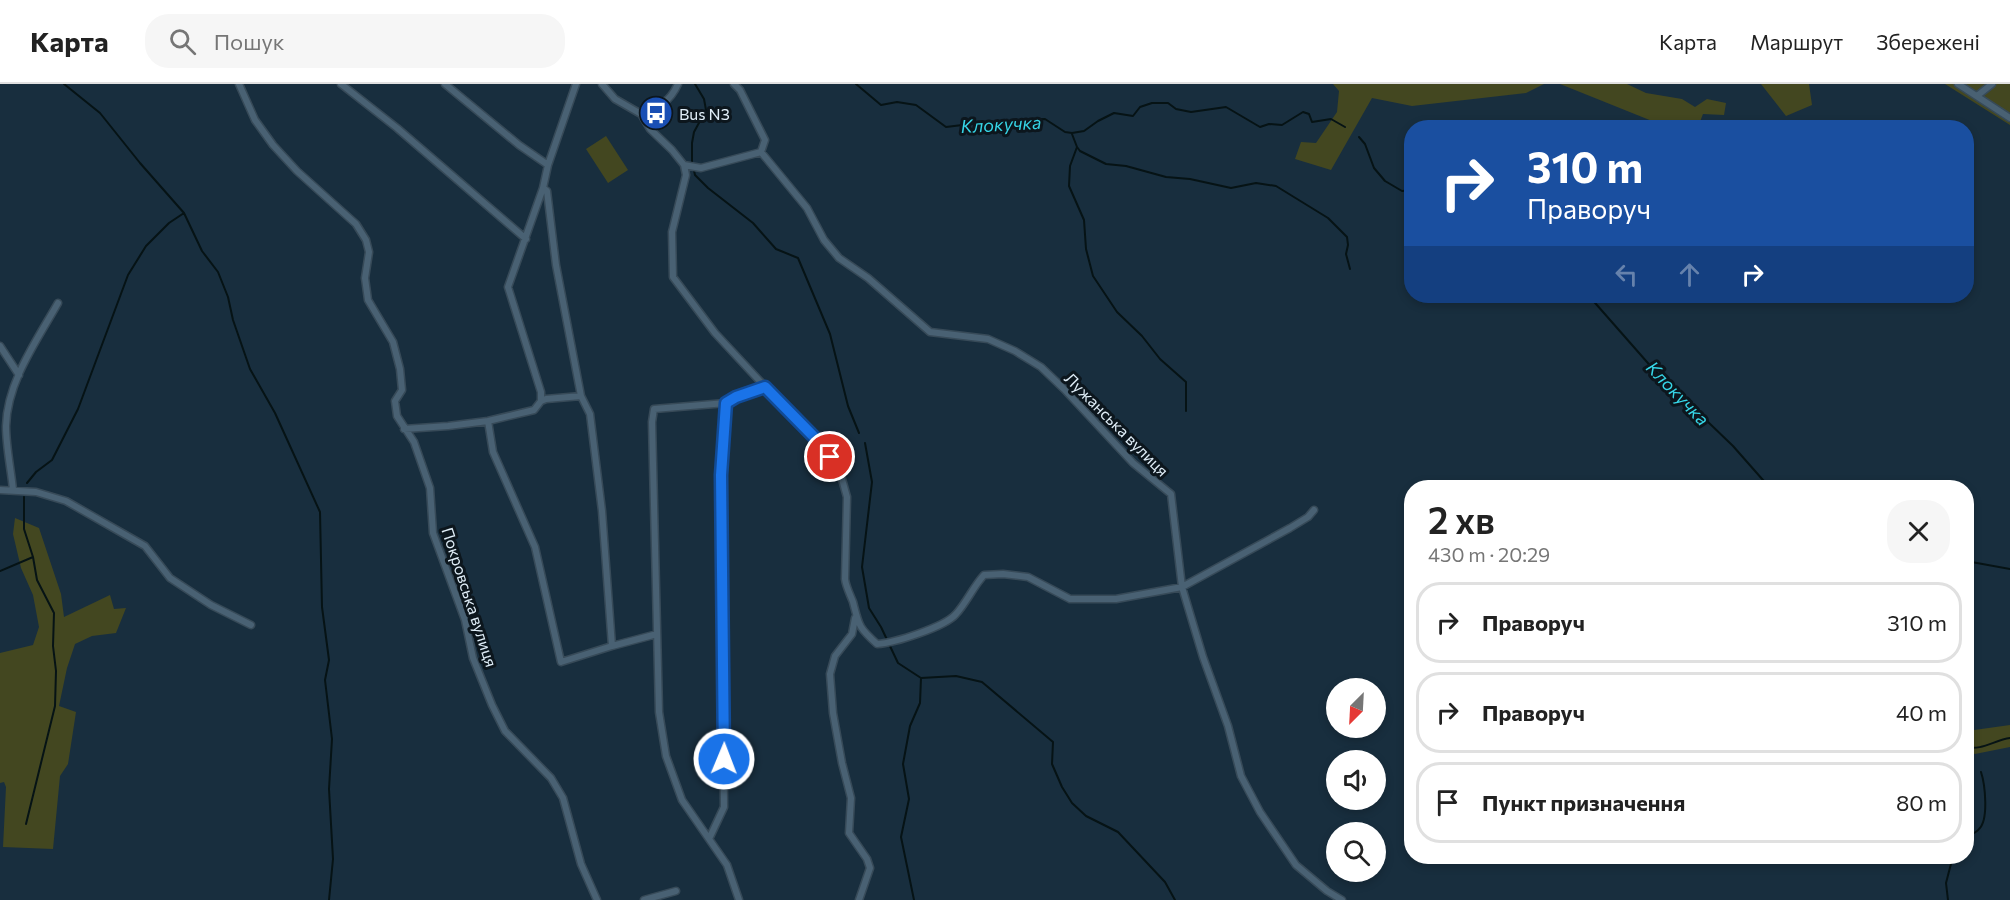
<!DOCTYPE html>
<html lang="uk">
<head>
<meta charset="utf-8">
<style>
	body { margin:0; font-family:Commissioner,sans-serif; background:#f6f6f6; color:#222; height:100vh; display:flex; flex-direction:column; font-size:22px; white-space:nowrap }
	* { box-sizing:border-box; margin:0 }
	p { font-size:20px; color:#767676 }
	.icon { flex:none; width:33px; height:33px; fill:none; stroke:currentColor; stroke-width:2; stroke-linecap:round; stroke-linejoin:round }
	.map { position:relative; flex:1; overflow:hidden }
	.details { position:absolute; left:1404px; top:396px; width:570px; height:384px; display:flex; flex-direction:column; background:#fff; border-radius:24px; box-shadow:0 3px 9px #0003 }
	.details>* { flex:none }
	.hud { position:absolute; left:1404px; top:36px; width:570px; height:183px; border-radius:24px; box-shadow:0 3px 9px #0003; background:#1a4fa0; color:#fff; overflow:hidden }
	.needle { width:39px; rotate:204deg }
	.tools { position:absolute; left:1326px; top:594px; display:grid; gap:12px }
	.tools a { display:grid; place-items:center; width:60px; height:60px; border-radius:50%; background:#fff; box-shadow:0 3px 9px #0003; font-size:30px }
	.pin { position:absolute; display:grid; place-items:center; width:51px; height:51px; color:#fff; margin:-26px; border:3px solid #fff; border-radius:50%; box-shadow:0 2px 6px #0007 }
	.me { position:absolute; width:66px; margin:-33px; rotate:1deg; stroke-linejoin:round; filter:drop-shadow(0 0 4px #0008) }
	.turn { display:flex; align-items:center; gap:21px; height:126px; padding:0 24px; font-size:27px }
	.turn .icon { width:78px; height:78px; stroke-width:2.5 }
	.turn b { display:block; font-size:42px; line-height:51px }
	.lanes { display:flex; align-items:center; height:57px; padding:0 24px; background:#0003; justify-content:center; gap:30px; direction:ltr }
	.lanes .off { opacity:.35 }
	.round { display:grid; place-items:center; flex:none; width:63px; height:63px; border-radius:24px; background:#f6f6f6 }
	.headline { display:flex; align-items:center; justify-content:space-between; height:102px; padding:0 24px }
	h1 { font-size:36px; font-weight:600; line-height:45px }
	ul { padding:0; list-style:none }
	li { display:flex; align-items:center; gap:18px; height:81px; margin:0 12px 9px; padding:0 12px; border:3px solid #e0e0e0; border-radius:24px }
	li div { flex:1 }
	li b { display:block; font-size:22px }
	li em { font-style:normal }
	header { display:flex; align-items:center; gap:36px; box-sizing:border-box; height:84px; padding:0 30px; background:#fff; border-bottom:2px solid #e0e0e0 }
	header strong { font-size:28px }
	nav { display:flex; gap:33px; margin-inline-start:auto; font-size:21px }
	.search { width:420px; height:54px; background:#f6f6f6; display:flex; align-items:center; gap:15px; box-sizing:border-box; padding:0 21px; border-radius:24px; color:#767676; font-size:22px }
	.map>svg:first-child { display:block }
	.green { fill:#434720 }
	.lines { fill:none; stroke-linecap:round; stroke-linejoin:round }
	.stream { stroke:#061315; stroke-width:2 }
	.street-casing { stroke:#374a58; stroke-width:9 }
	.street { stroke:#496173; stroke-width:6 }
	.route-casing { stroke:#114b97; stroke-width:15 }
	.route { stroke:#1a73e8; stroke-width:10 }
	.labels { text-anchor:middle; dominant-baseline:central; stroke-width:6; stroke-linejoin:round; paint-order:stroke }
	.poi-label { font-size:16px; fill:#e0eef8; stroke:#0c161d; text-anchor:start }
	.street-label { font-size:16px; fill:#e0eef8; stroke:#0c161d }
	.water-label { font-size:18px; font-style:italic; fill:#36d6e7; stroke:#0c161d }
</style>
</head>
<body>
<header>
<strong>Карта</strong>
<div class="search"><svg class="icon" aria-label="search" viewBox="0 0 24 24"><circle cx="10" cy="10" r="6"/><path d="M15 15l6 6"/></svg>Пошук</div>
<nav><a>Карта</a><a>Маршрут</a><a>Збережені</a></nav>
</header>
<div class="map">
<svg width="2010" height="816" viewBox="0 0 2010 816">
	<rect width="100%" height="100%" fill="#182e3e"/>
	<path class="green" d="M1333,0H1544L1526,9L1412,22L1372,14L1331,86L1295,75L1301,58L1316,59L1337,28L1339,7Z
		M1560,0H1627L1646,9L1682,15L1695,23L1707,15L1726,19L1724,31L1703,30L1698,43H1662V41Z
		M1761,0H1809L1812,21L1786,32Z
		M1945,0H2010V41Z
		M606,52L628,86L608,99L586,65Z
		M15,434L39,444L61,510L64,533L110,511L114,525L126,524L116,549L92,552L75,560L67,584L59,622L76,628L68,680L60,692L53,765L3,763L6,703L4,698L0,699V569L33,561L39,543L33,511L21,484L13,450Z
		M2010,641V663L1975,670L1967,668V647Z"/>
	<g class="lines">
		<path class="stream" d="M64,0L100,29L140,79L184,129L202,167L218,188L228,213L233,236L250,285L275,329L320,428L322,523L329,576L325,596L332,655L329,705L333,775L329,816
			M695,0L704,15L706,26L694,48L692,59V78L695,91L708,104L753,139L776,165L798,174L830,250L848,322L859,349
			M856,0L881,21L897,18L916,21L946,43L987,38L1045,35L1065,48L1072,49L1084,47L1098,37L1114,29L1133,32L1140,23L1152,19H1168L1176,25L1191,28L1226,23L1260,43L1269,40L1282,41L1303,28L1309,30L1312,38L1331,35L1345,43
			M1072,50L1077,63L1070,82L1069,102L1084,136L1086,165L1093,192L1117,228L1142,252L1160,275L1186,298V327
			M1359,53L1365,60L1374,84L1385,97L1402,107L1412,106
			M1077,63L1080,67L1106,80L1126,82L1166,93L1190,95L1231,104L1256,99L1276,102L1328,134L1347,153L1348,161L1346,170L1350,185
			M1589,212L1654,286L1733,362L1770,404
			M865,359L872,398L862,483L869,524L881,543L898,579L921,594L956,592L982,598L1053,658L1052,680L1062,703L1072,719L1086,732L1118,748L1165,798L1175,816
			M27,399L36,388L52,376L78,325L128,191L146,162L169,139L184,129
			M24,413V445L33,473L37,496L54,529L53,562L56,587L55,622L26,740
			M1966,477L2010,485
			M0,487L33,473
			M1966,663C1981,667 1995,656 2010,654
			M1966,753C1970,751 1976,749 1979,745C1989,736 1985,700 1981,688
			M914,816L901,753L909,715L903,680L910,642L920,619L921,594
			M1948,816L1946,799L1953,772"/>
		<g class="street-casing">
			<path id="street" d="M239,0L255,36L273,61L297,87L356,140L366,156L369,168L365,194L368,216L393,258L400,285L402,306L395,317L397,332L414,358L430,404L433,449L465,536L473,574L492,621L505,647L551,694L563,714L581,780L597,816
				M341,0L397,44L526,155
				M445,0L519,61L548,81
				M602,0L615,15L641,30L650,45L672,66L684,81L686,91L672,148L673,193L715,249L797,337L819,358L840,388L847,413L845,495C846,503 850,510 853,518C859,541 858,543 877,560C894,559 945,543 956,530C967,518 973,503 984,491L1003,490L1028,493L1070,515H1116L1182,503L1290,444L1308,433L1314,426
				M734,0L740,6L765,56L761,68
				M1958,0L2010,34
				M1977,12L1992,0
				M641,30C659,23 670,18 678,0
				M684,81L701,84L761,68L807,124L824,156L839,174L868,194L930,248L988,255L1015,267L1041,283L1064,305L1133,379L1171,410L1182,503L1203,573L1228,642L1241,692L1260,728L1296,781L1327,807L1342,816
				M543,104L547,107L556,181L581,312L590,330L602,427L612,562L657,550
				M0,262L19,291
				M541,317V308L508,203L543,104L548,81L576,0
				M726,319L654,325L652,338L659,628L666,672L682,716L727,781L739,816
				M488,337L493,368L535,463L561,578L612,562
				M404,345L448,342L488,337L534,326L541,317L546,315L581,312
				M0,406L36,408L66,417L145,462L170,494L211,521L251,541
				M13,406C11,385 6,363 6,342C7,298 37,256 58,219
				M855,534L852,550L835,572L830,590L833,629L842,679L851,714L849,749L867,775L870,784L859,816
				M709,755L724,723L721,391L726,319L737,313L765,303
				M644,816L676,807"/>
		</g>
		<use href="#street" class="street"/>
	</g>
	<g class="lines">
		<g class="route-casing">
			<path id="route" d="M724,675L721,391L726,319L736,313L765,303L819,358L830,373"/>
		</g>
		<use href="#route" class="route"/>
	</g>
	<defs>
		<g id="bus-disc" transform="scale(1.725)"><circle r="9.5" fill="#1a4fb4" stroke="#0c161d"/><path d="M-5-6H5V4H4V6H2V4H-2V6H-4V4H-5ZM-3.5-4V0h7V-4ZM-3.5 1.2v1.5H-2V1.2ZM2 1.2v1.5H3.5V1.2Z" fill="#fff"/></g>
	</defs>
	<g fill-rule="evenodd">
		<use href="#bus-disc" x="656" y="29"/>
	</g>
	<g class="labels">
		<g class="poi-label">
			<text x="679" y="29">Bus N3</text>
		</g>
		<g class="street-label">
			<text transform="translate(1117 340) rotate(45)">Лужанська вулиця</text>
			<text transform="translate(470 513) rotate(72)">Покровська вулиця</text>
		</g>
		<g class="water-label">
			<text transform="translate(1001 40) rotate(-3)">Клокучка</text>
			<text transform="translate(1678 309) rotate(46)">Клокучка</text>
		</g>
	</g>
</svg>
<div class="tools">
<a><svg class="needle" viewBox="-14 -14 28 28"><path d="M0-13l5 13h-10z" fill="#e53935"/><path d="M0 13l5-13h-10z" fill="#767676"/></svg></a>
<a><svg class="icon" aria-label="sound" viewBox="0 0 24 24"><path d="M4 9h4l5-4v14l-5-4H4zM17 9q2 3 0 6"/></svg></a>
<a><svg class="icon" aria-label="search" viewBox="0 0 24 24"><circle cx="10" cy="10" r="6"/><path d="M15 15l6 6"/></svg></a>
</div>
<div class="pin" style="left:830px;top:373px;background:#d93025"><svg class="icon" aria-label="arrive" viewBox="0 0 24 24"><path d="M6 21V4h12l-3 4 3 4H6"/></svg></div>
<svg class="me" style="left:724px;top:675px" viewBox="-20 -20 40 40"><circle r="17" fill="#1a73e8" stroke="#fff" stroke-width="3"/><path d="M0-11L8 9 0 5-8 9z" fill="#fff"/></svg>
<div class="hud">
<div class="turn"><svg class="icon" aria-label="right" viewBox="0 0 24 24"><path d="M7 20v-9h11M14 6l5 5-5 5"/></svg><div><b>310 m</b>Праворуч</div></div>
<div class="lanes"><svg class="icon off" aria-label="left" viewBox="0 0 24 24"><path d="M17 20v-9H6M10 6l-5 5 5 5"/></svg><svg class="icon off" aria-label="ahead" viewBox="0 0 24 24"><path d="M12 20V5M6 11l6-6 6 6"/></svg><svg class="icon" aria-label="right" viewBox="0 0 24 24"><path d="M7 20v-9h11M14 6l5 5-5 5"/></svg></div>
</div>
<section class="details">
<div class="headline"><div><h1>2 хв</h1><p>430 m · 20:29</p></div><a class="round"><svg class="icon" aria-label="close" viewBox="0 0 24 24"><path d="M6 6l12 12M18 6L6 18"/></svg></a></div>
<ul>
<li><svg class="icon" aria-label="right" viewBox="0 0 24 24"><path d="M7 20v-9h11M14 6l5 5-5 5"/></svg><div><b>Праворуч</b></div><em>310 m</em></li>
<li><svg class="icon" aria-label="right" viewBox="0 0 24 24"><path d="M7 20v-9h11M14 6l5 5-5 5"/></svg><div><b>Праворуч</b></div><em>40 m</em></li>
<li><svg class="icon" aria-label="arrive" viewBox="0 0 24 24"><path d="M6 21V4h12l-3 4 3 4H6"/></svg><div><b>Пункт призначення</b></div><em>80 m</em></li>
</ul>
</section>
</div>
</body>
</html>
